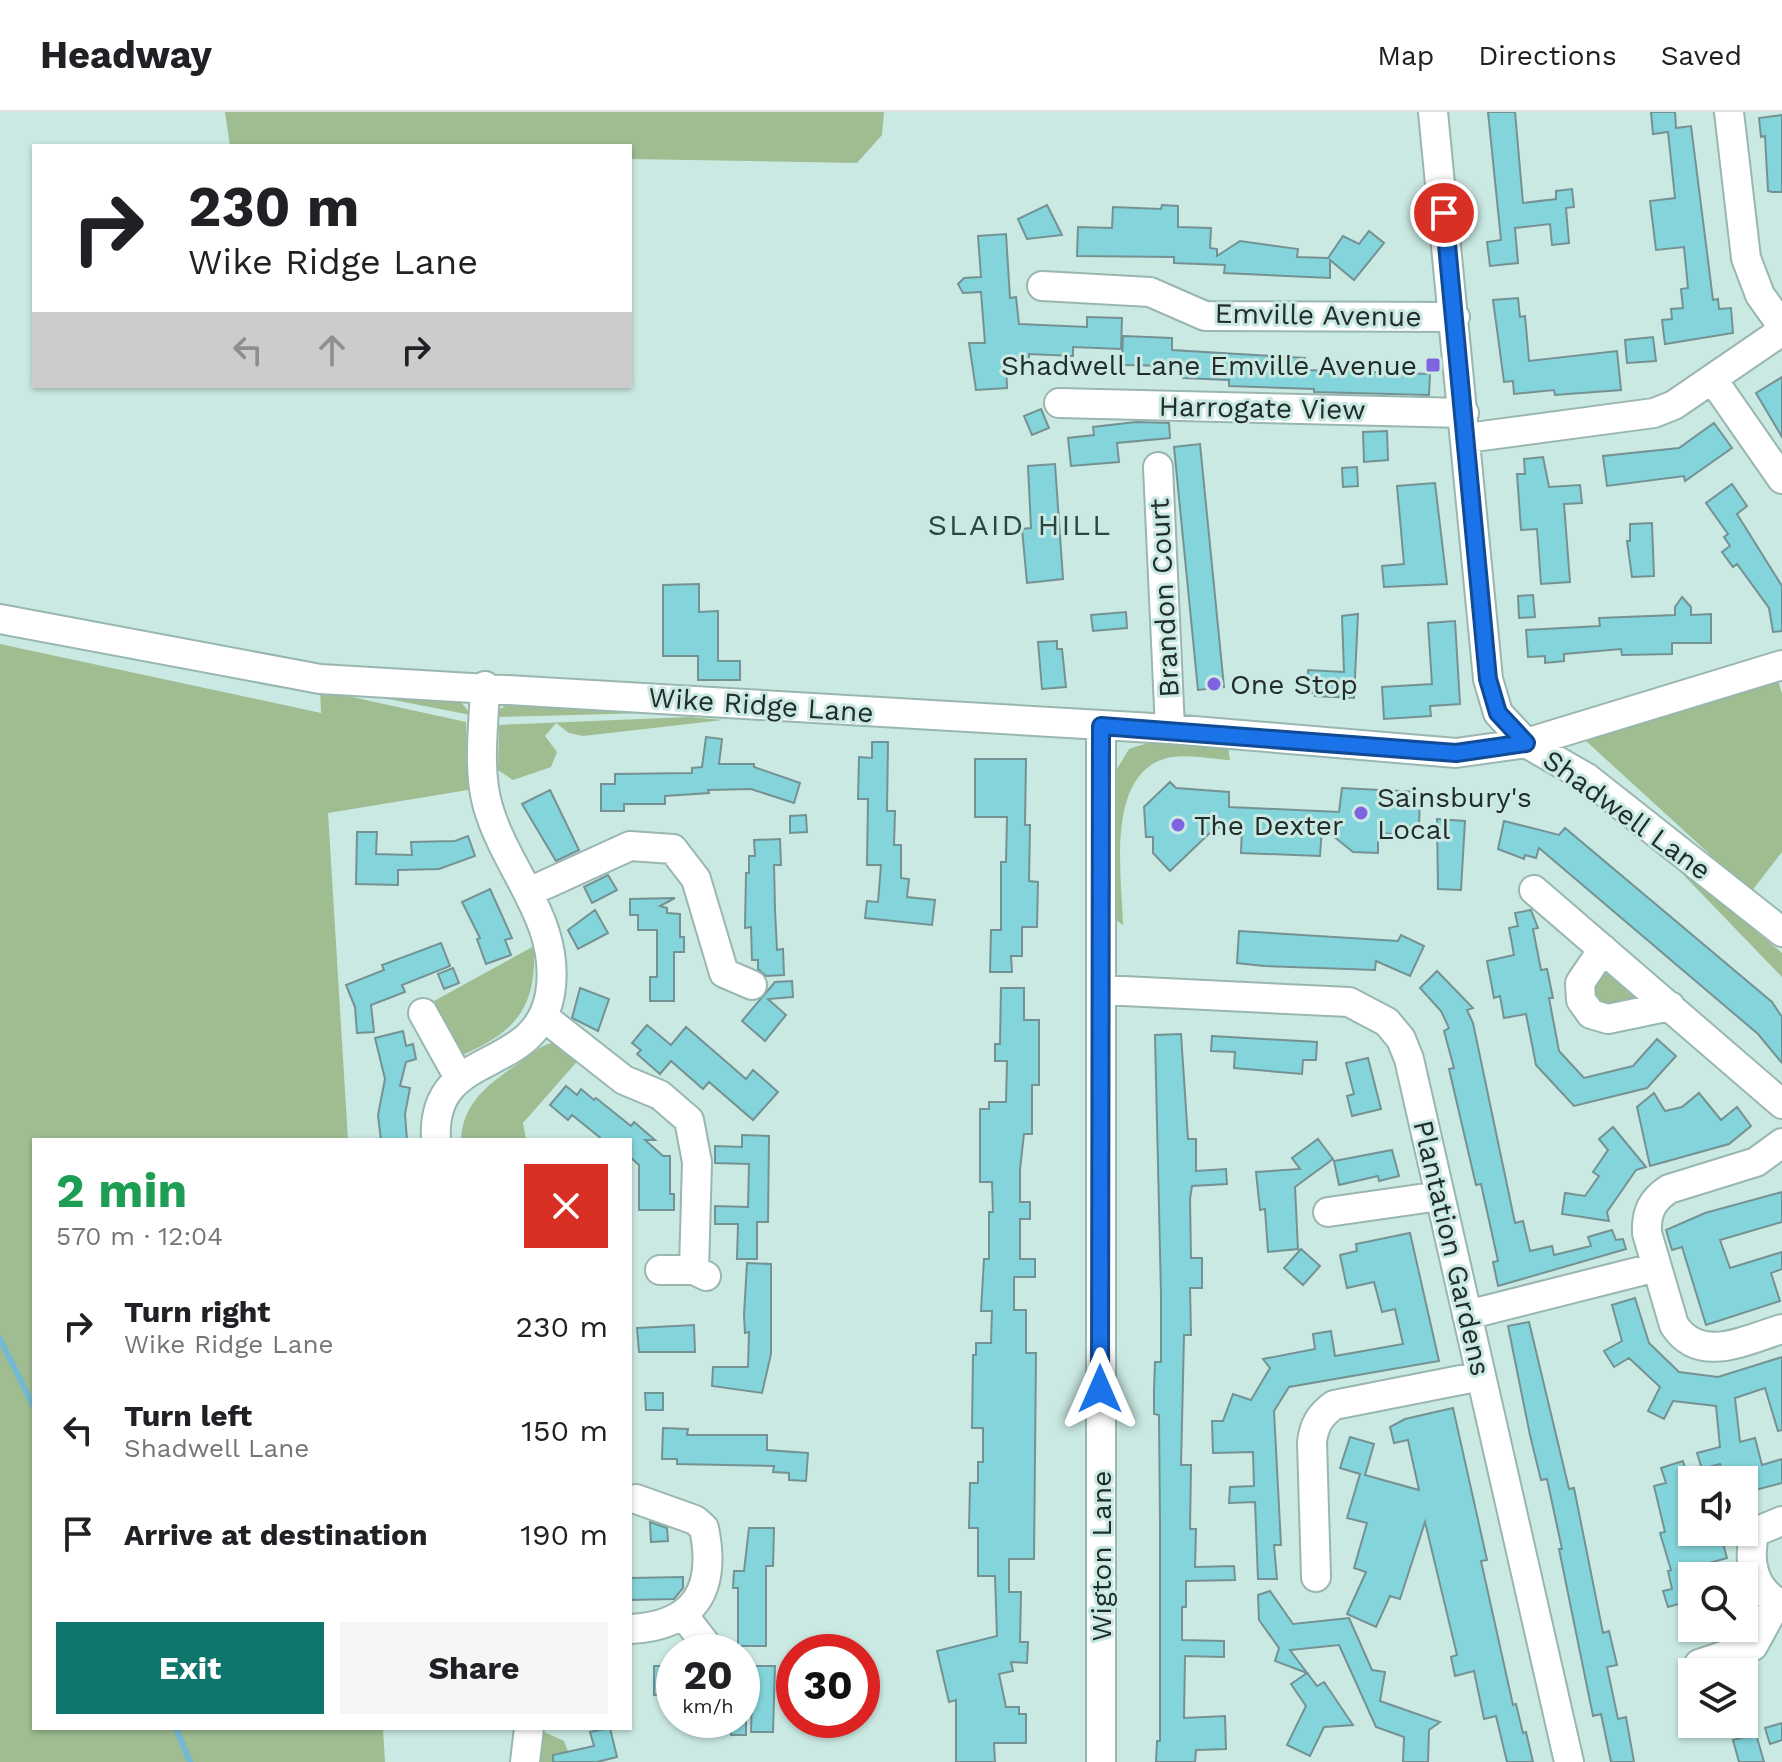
<!DOCTYPE html>
<html lang="en">
<head>
<meta charset="utf-8">
<style>
	body { margin:0; font-family:"Work Sans",sans-serif; background:#f6f6f6; color:#202124; height:100vh; display:flex; flex-direction:column; font-size:30px; white-space:nowrap }
	* { box-sizing:border-box; margin:0 }
	p { font-size:26px; color:#757577 }
	.icon { flex:none; width:44px; height:44px; fill:none; stroke:currentColor; stroke-width:2; stroke-linecap:round; stroke-linejoin:round }
	.map { position:relative; flex:1; overflow:hidden }
	.side { position:absolute; left:32px; top:1026px; width:600px; height:592px; display:flex; flex-direction:column; background:#fff; border-radius:0px; box-shadow:0 2px 6px #0004 }
	.side>* { flex:none }
	.hud { position:absolute; left:32px; top:32px; width:600px; height:244px; border-radius:0px; box-shadow:0 2px 6px #0004; background:#fff; color:#202124; overflow:hidden }
	.tools { position:absolute; left:1678px; top:1354px; display:grid; gap:16px }
	.tools a { display:grid; place-items:center; width:80px; height:80px; border-radius:0px; background:#fff; box-shadow:0 2px 6px #0004; font-size:40px }
	.speed { position:absolute; left:656px; top:1522px; display:flex; gap:16px; font-size:40px; font-weight:700; text-align:center }
	.speed>* { display:grid; place-content:center; width:104px; height:104px; border-radius:50%; background:#fff; box-shadow:0 2px 6px #0004; line-height:1 }
	.speed small { font-size:20px; font-weight:400 }
	.speed .limit { border:12px solid #d22; background:#fff; color:#111 }
	.pin { position:absolute; display:grid; place-items:center; width:68px; height:68px; color:#fff; margin:-34px; border:4px solid #fff; border-radius:50%; box-shadow:0 2px 8px #0007 }
	.me { position:absolute; width:88px; margin:-44px; rotate:0deg; stroke-linejoin:round; filter:drop-shadow(0 0 6px #0008) }
	.turn { display:flex; align-items:center; gap:28px; height:168px; padding:0 24px; font-size:36px }
	.turn .icon { width:104px; height:104px; stroke-width:2.5 }
	.turn b { display:block; font-size:56px; line-height:68px }
	.lanes { display:flex; align-items:center; height:76px; padding:0 24px; background:#0003; justify-content:center; gap:40px; direction:ltr }
	.lanes .off { opacity:.35 }
	.round { display:grid; place-items:center; flex:none; width:84px; height:84px; border-radius:0px; background:#f6f6f6 }
	.head { display:flex; align-items:center; justify-content:space-between; height:136px; padding:0 24px }
	h1 { font-size:48px; font-weight:700; line-height:60px; color:#1e9e55 }
	.cta { display:flex; gap:16px; margin-top:auto; padding:16px 24px }
	.cta a { flex:1; height:92px; border-radius:0px; background:#0f766e; color:#fff; font-size:32px; font-weight:700; line-height:92px; text-align:center }
	.cta a+a { background:#f6f6f6; color:#202124 }
	ul { padding:0; list-style:none }
	li { display:flex; align-items:center; gap:24px; height:104px; padding:0 24px }
	li div { flex:1 }
	li b { display:block; font-size:30px }
	li em { font-style:normal }
	header { display:flex; align-items:center; gap:48px; box-sizing:border-box; height:112px; padding:0 40px; background:#fff; border-bottom:2px solid #e0e0e0 }
	header strong { font-size:38px }
	nav { display:flex; gap:44px; margin-inline-start:auto; font-size:28px }
	.map>svg:first-child { display:block }
	.green { fill:#9fbd90 }
	.lines { fill:none; stroke-linecap:round; stroke-linejoin:round }
	.stream { stroke:#74b9d3; stroke-width:6 }
	.building { fill:#84d5db; stroke:#749294; stroke-width:2 }
	.minor-casing { stroke:#99b6b0; stroke-width:32 }
	.minor { stroke:#fff; stroke-width:28 }
	.route-casing { stroke:#114b97; stroke-width:20 }
	.route { stroke:#1a73e8; stroke-width:14 }
	.poi-dot { fill:#8063de; stroke:#cae9e2; stroke-width:3 }
	.labels { text-anchor:middle; dominant-baseline:central; stroke-width:6; stroke-linejoin:round; paint-order:stroke }
	.street-label { font-size:28px; fill:#222d2b; stroke:#cae9e2 }
	.poi-label { font-size:28px; fill:#222d2b; stroke:#cae9e2; text-anchor:start }
	.neighbourhood-label { font-size:30px; letter-spacing:2px; fill:#2b4540; stroke:#cae9e2 }
</style>
</head>
<body>
<header>
<strong>Headway</strong>
<nav><a>Map</a><a>Directions</a><a>Saved</a></nav>
</header>
<div class="map">
<svg width="1782" height="1650" viewBox="0 0 1782 1650">
	<rect width="100%" height="100%" fill="#cae9e2"/>
	<path class="green" d="M225,0H884L882,23L857,51L630,47V34H230Z
		M0,532L321,601L320,578L466,610L468,678L328,701L348,1028H34V1616H383L385,1650H0Z
		M1778,568L1782,582V740L1751,780L1586,629L1584,623Z
		M380,579L458,586L471,603L378,585Z
		M513,588L684,600L497,605L499,598Z
		M689,605L723,608L583,624L569,621L556,611L545,624L557,640L551,655L513,668L498,658L499,613Z
		M1157,628L1228,634L1230,648C1210,647 1180,640 1161,648C1106,669 1122,766 1123,813L1115,807L1114,662L1129,637Z
		M1671,750L1782,841V865Z
		M534,834C537,896 515,921 460,944L432,895L434,889Z
		M1611,861L1637,878L1639,888L1610,897L1594,889L1593,872L1600,864Z
		M557,930L581,945L523,1011L526,1028H461C463,989 490,971 519,951C532,942 541,932 557,930Z
		M544,1620L564,1629L572,1650H540Z"/>
	<g class="lines">
		<path class="stream" d="M0,1227L34,1295
			M176,1616L190,1650"/>
	</g>
	<path class="building" d="M1488,0H1515L1523,91L1556,87V79L1572,77L1574,95L1566,96L1569,131L1552,133L1550,112L1515,116L1518,151L1490,154L1487,130L1501,128Z
		M1651,0H1675L1676,16L1691,14L1713,188L1718,187L1719,197L1731,196L1733,221L1665,232L1662,208L1672,207L1671,197L1683,196L1681,177L1688,176L1684,135L1656,138L1650,89L1675,86L1668,20L1653,22Z
		M1782,3V80H1772L1768,79L1765,24L1761,25L1759,6Z
		M1047,93L1062,123L1027,127L1018,107Z
		M1162,93L1178,94V115L1211,116L1210,136L1217,137V144L1240,129L1298,137L1297,145L1328,146L1343,124L1359,132L1369,119L1384,131L1354,168L1330,148V166L1224,161L1225,153L1174,151V145L1077,144L1078,115L1112,116L1113,95L1161,97Z
		M1006,122L1010,186L1016,185L1019,212L1087,215V205L1122,206L1121,237L1073,235V244L1029,242V248L1006,249L1007,276L976,278L969,231H985L981,180L963,181L958,172L964,166L981,165L978,124Z
		M1518,186L1520,205L1525,204L1529,249L1617,239L1621,278L1555,283L1554,278L1514,282L1513,269L1504,270L1493,188Z
		M1123,224L1172,226V238L1305,246L1304,258L1430,262L1429,283L1314,280V277L1229,274V268L1183,266V254L1122,253Z
		M1653,225L1656,249L1627,251L1625,228Z
		M1782,265V325L1756,281Z
		M1041,297L1049,316L1032,323L1024,304Z
		M1136,310L1169,311L1170,326L1117,331L1119,350L1071,354L1068,326L1094,323L1093,315Z
		M1714,311L1732,336L1685,369L1684,364L1607,374L1603,344L1679,336Z
		M1387,319L1388,348L1364,350L1363,320Z
		M1200,332L1224,575L1198,578L1174,335Z
		M1543,345L1549,375L1580,373L1582,391L1564,392L1570,470L1541,472L1537,417L1521,418L1517,362H1525L1524,347Z
		M1055,352L1063,467L1027,471L1022,417L1031,416L1028,354Z
		M1357,355L1358,374L1343,375L1342,356Z
		M1435,371L1447,472L1384,475L1382,454L1404,452L1397,374Z
		M1732,372L1747,394L1737,402L1782,474V519L1773,520L1769,496L1737,452L1733,455L1722,440L1730,434L1724,425L1728,422L1706,391Z
		M1652,411L1654,464L1632,465L1627,429H1630V412Z
		M699,472V500L718,499V549H740V568H698V544H663V473Z
		M1533,483L1535,505L1519,506L1518,484Z
		M1682,485L1691,495V503L1711,502V531H1672V542L1622,543L1621,537L1564,542V549L1545,551V544L1528,545L1526,518L1600,514L1599,506L1675,503V495Z
		M1126,500L1127,516L1093,519L1091,503Z
		M1358,502L1354,586L1315,584V581L1307,580L1308,558L1344,560L1342,504Z
		M1455,509L1460,592L1430,594L1431,604L1384,607L1382,575L1432,572L1428,511Z
		M1057,529V537H1062L1066,575L1042,577L1038,530Z
		M706,625L722,627L719,652H754V655L800,671L794,691L751,677L708,678L709,681L665,684V692H624V699H601V672H615V662L692,661V656L702,655Z
		M872,630H888L887,699H895L894,733H901V766L909,767L907,785L935,788L932,813L865,806L867,789L878,790L881,753H867L868,687H858L859,645L872,646Z
		M975,647H1026L1025,713H1030L1029,769L1038,770L1037,815H1022V844H1011L1012,860H990L991,818H1001V750H1006L1007,705H975Z
		M1170,670L1176,676L1229,680V695L1339,700L1342,676L1420,680L1419,715L1395,714V722L1378,721V741L1353,740L1322,715L1320,744L1241,741L1242,716H1215L1170,759L1153,741V725H1146L1144,695Z
		M550,678L579,738L556,749L522,692Z
		M806,703L807,720L790,721V704Z
		M1437,707L1465,709L1461,778L1438,777Z
		M1504,709L1559,723L1565,716L1772,890L1782,905V951L1758,922L1539,736L1536,746L1525,743L1524,747L1498,737Z
		M357,720H377L376,742L412,743L411,730L455,729L468,724L475,744L439,757L398,758V773L356,772Z
		M780,727L781,753H774L775,798L777,838L783,837L784,863L766,864L758,857V848H752L751,815L745,816L746,761H749V744H755L754,728Z
		M608,763L617,778L592,791L584,775Z
		M490,777L512,826L505,828L511,843L486,852L477,827L480,826L462,790Z
		M675,786L660,794L667,796V801L680,802V825H684V840H674V889H650V865H657V818H638V803H630V787Z
		M595,798L608,821L578,837L568,818Z
		M1531,798L1538,816L1533,817L1541,858L1547,857L1553,886H1549L1559,939L1584,966L1633,954L1657,927L1676,944L1647,976L1574,994L1536,953L1526,902L1504,906L1500,884L1494,886L1487,849L1514,843L1509,816L1518,814L1515,801Z
		M1239,819L1398,829L1401,823L1424,834L1410,864L1376,849L1375,858L1264,854L1237,851Z
		M441,831L450,854L402,873L405,880L371,893L374,920L357,921L355,895L346,873L384,858L382,853Z
		M453,856L459,871L444,877L438,862Z
		M1437,859L1473,896L1467,898L1473,911L1515,1111L1523,1109L1530,1139L1552,1134L1554,1143L1591,1134L1588,1125L1612,1118L1616,1128L1623,1127L1626,1137L1498,1174L1493,1150L1498,1149L1481,1072L1476,1073L1449,957L1454,956L1444,919L1449,916L1441,899L1420,876Z
		M792,869L793,885L768,887L786,903L765,929L742,909L775,870Z
		M580,876L609,887L598,919L572,906Z
		M1001,876H1024V908H1039V973H1032V1022H1024L1020,1057V1090H1030V1107H1020V1147H1035V1165H1014V1198H1026V1241H1036L1034,1447H1009V1480H1021L1020,1530H1028L1027,1551L1011,1550L1013,1559L999,1562L1006,1595H1019V1602H1026V1631H994L995,1650H956V1588L949,1590L937,1539L997,1524L995,1464H978V1416H969L970,1371H978V1350H983V1316H972L973,1243H976V1231H991L992,1199H981L984,1147H989V1100H993L992,1070H980V997H989V990H1006L1007,949H995V932H1000Z
		M647,913L671,933L686,915L746,967L753,958L778,980L753,1008L709,970L703,977L671,949L660,962L637,942L641,938L632,931Z
		M403,919L406,934L413,932L416,947L406,950L400,974L410,976L405,1002L407,1028H381L378,1003L385,967L375,926Z
		M1181,922L1188,1027H1196V1059L1226,1057L1227,1072L1192,1074L1190,1087L1191,1146H1202V1176H1190L1191,1223H1184L1181,1353H1191L1190,1417H1196L1195,1455L1234,1454L1235,1468L1186,1469V1495H1182V1528L1224,1529V1545L1185,1544L1184,1606L1225,1604L1226,1637L1196,1638L1195,1650H1156L1157,1629H1160V1410L1159,1303L1154,1302V1278L1155,1250H1161V1182L1155,923Z
		M1212,924L1317,930L1316,948H1303L1302,962L1234,956L1235,940L1211,939Z
		M1368,946L1381,997L1352,1004L1347,984L1354,982L1346,951Z
		M566,974L577,983L581,977L594,988L596,986L631,1014L634,1010L655,1028H645L663,1044H670V1082H674V1098H639V1053L630,1045V1028H603L572,1003L568,1008L550,993Z
		M1654,981L1665,999L1682,995L1699,981L1721,1008L1737,995L1751,1014L1729,1032L1650,1054L1637,995Z
		M1613,1015L1646,1055L1636,1058L1607,1100L1609,1109L1562,1102L1565,1081L1585,1084L1599,1064L1593,1060L1608,1038L1599,1027Z
		M742,1023L769,1024L768,1110H757V1147H737L738,1112H715V1094L748,1095L749,1052L715,1051V1034L742,1035Z
		M1318,1027L1333,1047L1295,1075L1298,1137L1268,1140L1265,1097L1260,1098L1256,1060L1300,1057L1292,1046Z
		M1392,1038L1399,1064L1379,1069L1378,1064L1339,1073L1334,1049Z
		M1782,1080V1110L1720,1128L1730,1156L1782,1140V1157L1771,1161L1780,1189L1706,1213L1682,1135L1672,1138L1666,1118L1705,1101Z
		M1410,1121L1439,1249L1289,1275L1274,1299L1281,1433H1274L1277,1467H1258L1255,1390L1229,1391L1230,1375L1254,1374L1253,1340L1213,1341L1212,1309H1223L1233,1282L1251,1288L1270,1256L1263,1247L1315,1237L1313,1222L1331,1219L1335,1244L1403,1232L1395,1197L1382,1200L1374,1170L1347,1176L1340,1143L1357,1139L1356,1132Z
		M1301,1137L1320,1154L1303,1173L1284,1156Z
		M747,1151L771,1152V1242L762,1281L712,1274L713,1255H748L749,1220L745,1221L744,1203Z
		M1635,1186L1649,1231L1679,1260L1718,1265L1782,1245V1318L1778,1319L1765,1276L1735,1286L1740,1330L1755,1326L1762,1353L1782,1347V1371L1744,1381V1368H1725L1720,1352L1702,1357L1697,1341L1720,1335L1716,1294L1673,1289L1664,1307L1648,1299L1660,1275L1629,1246L1614,1255L1604,1239L1622,1229L1612,1193Z
		M1529,1210L1569,1377L1574,1376L1603,1521L1609,1519L1617,1553L1607,1555L1618,1607L1626,1605L1634,1650H1611L1601,1602L1593,1604L1559,1437H1562L1547,1367L1541,1368L1530,1323L1508,1214Z
		M694,1213L695,1240H639L637,1216Z
		M645,1281H663V1298H646Z
		M1453,1296L1487,1448L1481,1449L1513,1593L1516,1592L1523,1621L1526,1620L1533,1650H1507L1496,1604L1484,1607L1474,1559L1455,1564L1451,1545L1457,1543L1425,1410L1400,1487L1390,1484L1376,1515L1347,1502L1366,1460L1354,1456L1367,1411L1347,1406L1360,1362L1340,1356L1350,1325L1374,1332L1365,1363L1419,1378L1408,1328L1394,1331L1390,1315L1405,1307Z
		M663,1316L688,1317L687,1323H767V1338L808,1341L806,1369L789,1368V1361L773,1360L774,1354L677,1352V1347H662Z
		M1683,1349L1692,1380V1427L1720,1420L1727,1446L1684,1458L1692,1488L1668,1495L1663,1479L1672,1477L1668,1459L1671,1458L1660,1421L1665,1420L1654,1374L1666,1371L1661,1356Z
		M650,1410L667,1416L668,1429L651,1430Z
		M749,1416H774L773,1454H766V1534H738V1476H733L734,1459H744Z
		M683,1465V1476L674,1487L630,1488V1466Z
		M1270,1479L1293,1512L1349,1506L1372,1558L1385,1560L1380,1589L1440,1610L1429,1618L1428,1650H1403L1404,1625L1376,1615L1339,1533L1290,1538L1317,1574L1324,1570L1353,1613L1324,1615L1310,1644L1287,1633L1306,1594L1291,1572L1307,1561L1275,1549L1279,1536L1259,1508L1258,1483Z
		M654,1554H674V1583H654Z
		M753,1554H775L773,1620H751Z
		M731,1608H746V1623H731Z
		M1782,1611V1628L1770,1632L1765,1616Z
		M610,1616L617,1645L597,1650H553V1643L594,1634L590,1620Z
		M1756,1622L1764,1650H1739L1733,1628Z"/>
	<g class="lines">
		<g class="minor-casing">
			<path id="minor" d="M1433,0L1488,567L1498,601L1526,631L1587,666L1782,820
				M1729,0L1746,146L1760,183L1782,214
				M1042,174L1150,180L1205,204L1455,205
				M1713,268L1782,367
				M1059,291L1464,301
				M1467,326L1654,301L1674,293L1782,219
				M1158,355L1170,617
				M0,507L320,567L1170,617L1456,641L1526,631L1782,553
				M1101,614V1650
				M1534,778L1782,992
				M529,780L630,734L673,737L696,767L724,861L752,873
				M1603,837L1580,871L1581,888L1591,902L1608,907L1670,894
				M1103,878L1349,890L1387,910L1401,927L1409,947L1569,1650
				M423,901L459,966
				M545,906L624,968L660,983L689,1008L697,1050L694,1158
				M436,1028C430,934 536,965 550,882C562,810 507,760 488,695C477,657 484,614 485,574
				M1782,1031L1756,1050L1669,1077C1652,1088 1646,1100 1647,1121L1674,1213C1700,1253 1745,1228 1782,1217
				M1328,1100L1440,1084
				M660,1158H694L706,1164
				M1467,1203L1657,1155
				M1782,1409L1755,1420C1747,1449 1753,1478 1782,1493
				M1316,1465L1312,1330C1314,1313 1320,1303 1334,1293L1481,1264
				M684,1504L712,1540
				M630,1517C694,1514 717,1479 704,1416L695,1408L636,1387
				M1699,1552L1753,1534L1777,1490
				M525,1650L529,1616"/>
		</g>
		<use href="#minor" class="minor"/>
	</g>
	<g class="lines">
		<g class="route-casing">
			<path id="route" d="M1100,1277L1101,614L1456,641L1526,631L1498,601L1488,567L1444,101"/>
		</g>
		<use href="#route" class="route"/>
	</g>
	<g class="poi-dot">
		<rect x="1425" y="245" width="16" height="16" rx="4"/>
		<circle cx="1214" cy="572" r="8"/>
		<circle cx="1361" cy="701" r="8"/>
		<circle cx="1178" cy="713" r="8"/>
	</g>
	<g class="labels">
		<g class="street-label">
			<text transform="translate(1318 203) rotate(1)">Emville Avenue</text>
			<text transform="translate(1262 296) rotate(1)">Harrogate View</text>
			<text transform="translate(1164 486) rotate(-93)">Brandon Court</text>
			<text transform="translate(761 593) rotate(4)">Wike Ridge Lane</text>
			<text transform="translate(1627 703) rotate(36)">Shadwell Lane</text>
			<text transform="translate(1452 1136) rotate(77)">Plantation Gardens</text>
			<text transform="translate(1101 1444) rotate(-90)">Wigton Lane</text>
		</g>
		<g class="poi-label">
			<text x="1417" y="253" text-anchor="end">Shadwell Lane Emville Avenue</text>
			<text x="1230" y="572">One Stop</text>
			<text x="1377" y="685">Sainsbury's<tspan x="1377" dy="32">Local</tspan></text>
			<text x="1194" y="713">The Dexter</text>
		</g>
		<g class="neighbourhood-label">
			<text x="1020" y="412">SLAID HILL</text>
		</g>
	</g>
</svg>
<div class="tools">
<a><svg class="icon" aria-label="sound" viewBox="0 0 24 24"><path d="M4 9h4l5-4v14l-5-4H4zM17 9q2 3 0 6"/></svg></a>
<a><svg class="icon" aria-label="search" viewBox="0 0 24 24"><circle cx="10" cy="10" r="6"/><path d="M15 15l6 6"/></svg></a>
<a><svg class="icon" aria-label="layers" viewBox="0 0 24 24"><path d="M12 4l9 5-9 5-9-5zM3 14l9 5 9-5"/></svg></a>
</div>
<div class="speed"><div>20<small>km/h</small></div><div class="limit">30</div></div>
<div class="pin" style="left:1444px;top:101px;background:#d93025"><svg class="icon" aria-label="arrive" viewBox="0 0 24 24"><path d="M6 21V4h12l-3 4 3 4H6"/></svg></div>
<svg class="me" style="left:1100px;top:1277px" viewBox="-20 -20 40 40"><path d="M0-17L14 15 0 8-14 15z" fill="#1a73e8" stroke="#fff" stroke-width="4"/></svg>
<div class="hud">
<div class="turn"><svg class="icon" aria-label="right" viewBox="0 0 24 24"><path d="M7 20v-9h11M14 6l5 5-5 5"/></svg><div><b>230 m</b>Wike Ridge Lane</div></div>
<div class="lanes"><svg class="icon off" aria-label="left" viewBox="0 0 24 24"><path d="M17 20v-9H6M10 6l-5 5 5 5"/></svg><svg class="icon off" aria-label="ahead" viewBox="0 0 24 24"><path d="M12 20V5M6 11l6-6 6 6"/></svg><svg class="icon" aria-label="right" viewBox="0 0 24 24"><path d="M7 20v-9h11M14 6l5 5-5 5"/></svg></div>
</div>
<section class="side">
<div class="head"><div><h1>2 min</h1><p>570 m · 12:04</p></div><a class="round" style="background:#d93025;color:#fff"><svg class="icon" aria-label="close" viewBox="0 0 24 24"><path d="M6 6l12 12M18 6L6 18"/></svg></a></div>
<ul>
<li><svg class="icon" aria-label="right" viewBox="0 0 24 24"><path d="M7 20v-9h11M14 6l5 5-5 5"/></svg><div><b>Turn right</b><p>Wike Ridge Lane</p></div><em>230 m</em></li>
<li><svg class="icon" aria-label="left" viewBox="0 0 24 24"><path d="M17 20v-9H6M10 6l-5 5 5 5"/></svg><div><b>Turn left</b><p>Shadwell Lane</p></div><em>150 m</em></li>
<li><svg class="icon" aria-label="arrive" viewBox="0 0 24 24"><path d="M6 21V4h12l-3 4 3 4H6"/></svg><div><b>Arrive at destination</b></div><em>190 m</em></li>
</ul>
<div class="cta"><a>Exit</a><a>Share</a></div>
</section>
</div>
</body>
</html>
